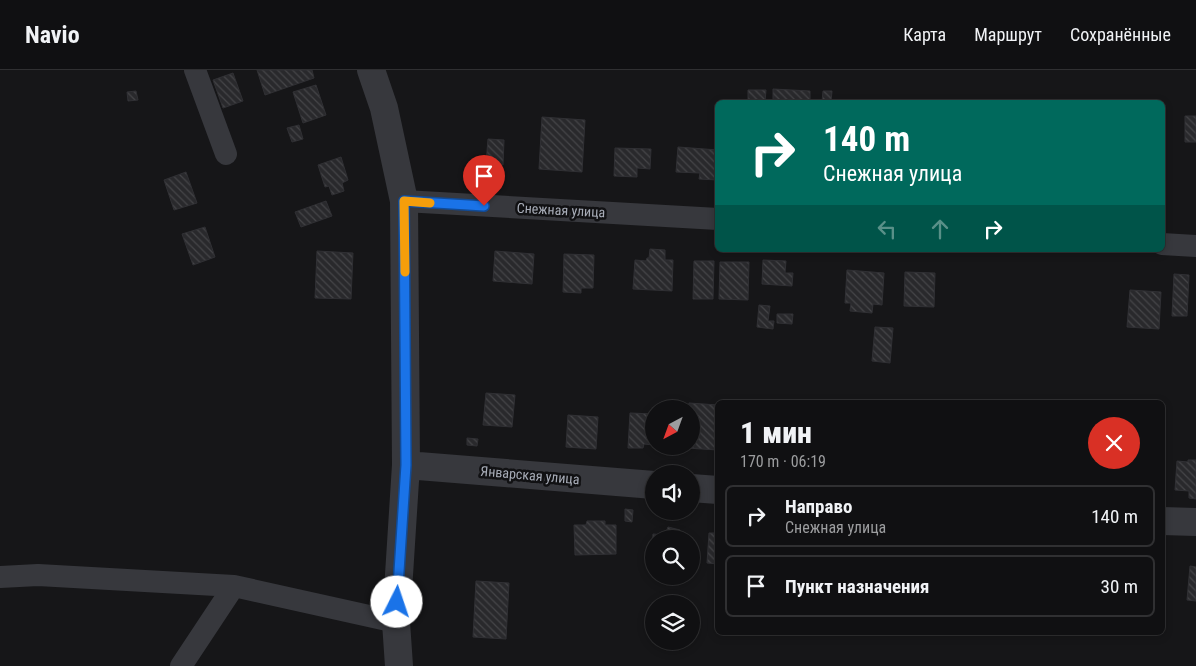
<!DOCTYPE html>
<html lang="ru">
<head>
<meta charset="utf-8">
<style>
	body { margin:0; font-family:"Roboto Condensed",sans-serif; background:#1e1e20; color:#f1f3f6; height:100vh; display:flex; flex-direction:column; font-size:19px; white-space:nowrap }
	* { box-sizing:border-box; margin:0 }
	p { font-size:16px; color:#9c9d9f }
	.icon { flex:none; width:28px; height:28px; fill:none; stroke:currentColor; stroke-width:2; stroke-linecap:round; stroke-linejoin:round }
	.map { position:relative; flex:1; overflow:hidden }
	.panel { position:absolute; left:715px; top:330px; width:450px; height:235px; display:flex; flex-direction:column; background:#101012; border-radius:8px; box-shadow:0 2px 8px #0003,0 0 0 1px #303032 }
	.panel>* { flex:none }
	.banner { position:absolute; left:715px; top:30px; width:450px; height:152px; border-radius:8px; box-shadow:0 2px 8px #0003,0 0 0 1px #303032; background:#00695c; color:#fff; overflow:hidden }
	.needle { width:32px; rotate:221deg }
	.buttons { position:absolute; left:645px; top:330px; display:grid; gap:10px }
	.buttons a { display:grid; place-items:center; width:55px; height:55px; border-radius:50%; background:#101012; box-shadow:0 2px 8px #0003,0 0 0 1px #303032; font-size:25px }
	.pin { position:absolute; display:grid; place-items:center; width:42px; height:42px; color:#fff; margin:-51px -21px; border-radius:50% 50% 50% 0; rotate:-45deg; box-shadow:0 0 5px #0007 }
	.pin .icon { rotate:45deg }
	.me { position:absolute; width:55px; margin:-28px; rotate:4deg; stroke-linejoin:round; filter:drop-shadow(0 0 4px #0008) }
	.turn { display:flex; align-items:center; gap:18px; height:105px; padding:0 25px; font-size:22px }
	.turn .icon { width:65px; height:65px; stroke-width:2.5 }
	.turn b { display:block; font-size:35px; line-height:42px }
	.lanes { display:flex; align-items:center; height:48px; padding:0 25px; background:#0003; justify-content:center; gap:25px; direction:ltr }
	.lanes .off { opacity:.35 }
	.round { display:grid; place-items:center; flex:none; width:52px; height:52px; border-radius:26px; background:#1e1e20 }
	.head { display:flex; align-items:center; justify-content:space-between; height:85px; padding:0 25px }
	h1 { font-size:30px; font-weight:800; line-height:38px }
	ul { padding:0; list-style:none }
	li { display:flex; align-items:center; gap:15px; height:62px; margin:0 10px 8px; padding:0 15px; border:2px solid #303032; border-radius:8px }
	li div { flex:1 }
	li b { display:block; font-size:19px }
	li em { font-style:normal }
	header { display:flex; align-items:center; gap:30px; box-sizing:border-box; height:70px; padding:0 25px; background:#101012; border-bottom:1px solid #303032 }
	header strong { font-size:24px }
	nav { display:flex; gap:28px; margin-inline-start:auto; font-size:18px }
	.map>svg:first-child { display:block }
	.building { fill:url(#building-back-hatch); stroke:#303034 }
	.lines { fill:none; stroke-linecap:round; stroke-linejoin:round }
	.minor { stroke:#37383d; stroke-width:22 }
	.tertiary { stroke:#37383d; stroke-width:28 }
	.route-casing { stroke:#114b97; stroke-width:12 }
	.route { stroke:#1a73e8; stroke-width:9 }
	.slow { stroke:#f59e0b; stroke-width:9 }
	.labels { text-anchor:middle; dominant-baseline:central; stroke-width:5; stroke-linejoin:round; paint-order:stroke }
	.street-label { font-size:14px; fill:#a8adb8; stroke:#111113 }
</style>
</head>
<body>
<header>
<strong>Navio</strong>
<nav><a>Карта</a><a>Маршрут</a><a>Сохранённые</a></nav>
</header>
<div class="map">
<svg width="1196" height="596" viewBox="0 0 1196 596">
	<defs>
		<pattern id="building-back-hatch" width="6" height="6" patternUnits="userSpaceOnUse" patternTransform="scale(1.25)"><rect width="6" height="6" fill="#29292c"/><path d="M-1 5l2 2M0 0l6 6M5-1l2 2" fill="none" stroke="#454548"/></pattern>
	</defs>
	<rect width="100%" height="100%" fill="#161618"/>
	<path class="building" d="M257,0H312L314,8L265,25Z
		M233,3L243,31L223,38L213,10Z
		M316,15L326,45L303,53L293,22Z
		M773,19L810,21V32H773Z
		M748,20H766L765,32H748Z
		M136,21L138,30L128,31L127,22Z
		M823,21H832L831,32H822Z
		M1185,46H1196V72H1185Z
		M542,47L585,50L582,102L539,99Z
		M299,55L303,69L292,72L287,58Z
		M488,69L504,70L503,95L486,94Z
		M678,77L718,80V110L699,109L700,103L676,102Z
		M615,78L651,79L650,99L637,98V107L614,106Z
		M341,87L348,110L342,113L344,121L332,125L329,116L325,117L318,95Z
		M186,102L197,133L174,140L164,110Z
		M326,131L332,146L301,157L295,142Z
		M205,157L215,187L193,195L182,164Z
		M650,179L665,180V190H673L672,221L633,219L635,190L646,191L647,188H649Z
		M317,181L353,183L351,229L315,228Z
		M495,181L534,184L532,214L493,211Z
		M564,184L594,185L593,218H581V223L563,222Z
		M763,190L786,191L785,203H793L792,216L762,214Z
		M694,191H714L713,229H693Z
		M720,192H749L748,230L719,229Z
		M847,200L884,203L882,235L873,234L872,243L850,241L851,233H845Z
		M905,202L935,203L934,237L904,236Z
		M1174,204L1189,205L1187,246H1172Z
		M1130,220L1161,222L1159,259L1127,257Z
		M759,235L770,236L768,251H774L773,259L757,257Z
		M777,244H793L792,254L777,253Z
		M875,257L893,258L890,293L872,291Z
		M486,323L515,325L512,357L483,355Z
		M689,333L718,335V380L686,378L691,376V339H688Z
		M630,343L654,344V375L644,374L643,378H628Z
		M568,345L598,347L596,379L566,377Z
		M467,368L478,369L477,376L467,375Z
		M1188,390H1196V429L1189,428V421L1175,420L1177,391L1188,392Z
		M625,439L633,440L632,452L625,451Z
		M587,451H605V455H616V484L575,485L574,455H586Z
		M668,457L680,460L679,465L688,466V469H654V491H651L653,464L665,465Z
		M709,463H718V494L707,493Z
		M1190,496L1196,497V531L1187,530Z
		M476,511L509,513L506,569L473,567Z"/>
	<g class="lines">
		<path class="minor" d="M195,0L226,84
			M404,131L718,149
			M1162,174L1196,176
			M0,507L38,505L234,516L396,552
			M181,596L234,516"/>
		<path class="tertiary" d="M371,0L384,38L404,131L406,395L396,552L399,596
			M406,395L654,415
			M691,418L718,420
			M1162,451L1196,452"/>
	</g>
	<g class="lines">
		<g class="route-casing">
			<path id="route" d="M397,532L406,395L404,131L484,136"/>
		</g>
		<use href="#route" class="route"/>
		<path class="slow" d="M405,202L404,131L430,133"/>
	</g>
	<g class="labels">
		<g class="street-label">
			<text transform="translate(561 140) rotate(3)">Снежная улица</text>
			<text transform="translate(530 405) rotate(5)">Январская улица</text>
		</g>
	</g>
</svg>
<div class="buttons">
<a><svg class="needle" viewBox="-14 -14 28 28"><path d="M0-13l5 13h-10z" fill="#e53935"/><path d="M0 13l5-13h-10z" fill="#9c9d9f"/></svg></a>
<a><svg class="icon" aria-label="sound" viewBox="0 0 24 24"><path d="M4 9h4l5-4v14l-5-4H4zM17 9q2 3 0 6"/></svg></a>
<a><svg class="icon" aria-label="search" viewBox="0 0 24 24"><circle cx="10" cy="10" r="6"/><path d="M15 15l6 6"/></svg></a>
<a><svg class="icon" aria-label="layers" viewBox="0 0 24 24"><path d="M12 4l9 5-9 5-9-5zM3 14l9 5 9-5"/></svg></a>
</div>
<div class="pin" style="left:484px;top:136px;background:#d93025"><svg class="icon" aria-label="arrive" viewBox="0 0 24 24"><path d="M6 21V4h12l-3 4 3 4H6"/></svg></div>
<svg class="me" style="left:397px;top:532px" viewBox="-20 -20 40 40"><circle r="19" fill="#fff"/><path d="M0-13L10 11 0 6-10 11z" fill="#1a73e8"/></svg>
<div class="banner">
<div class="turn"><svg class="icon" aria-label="right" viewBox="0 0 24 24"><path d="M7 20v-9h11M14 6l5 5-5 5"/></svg><div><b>140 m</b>Снежная улица</div></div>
<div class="lanes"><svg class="icon off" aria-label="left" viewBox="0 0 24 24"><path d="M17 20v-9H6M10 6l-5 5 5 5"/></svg><svg class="icon off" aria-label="ahead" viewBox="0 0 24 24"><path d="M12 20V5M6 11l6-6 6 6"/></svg><svg class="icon" aria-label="right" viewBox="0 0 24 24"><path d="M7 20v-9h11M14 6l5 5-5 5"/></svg></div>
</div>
<section class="panel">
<div class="head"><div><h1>1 мин</h1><p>170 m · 06:19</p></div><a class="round" style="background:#d93025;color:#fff"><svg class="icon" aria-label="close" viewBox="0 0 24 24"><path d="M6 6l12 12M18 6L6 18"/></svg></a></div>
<ul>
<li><svg class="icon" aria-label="right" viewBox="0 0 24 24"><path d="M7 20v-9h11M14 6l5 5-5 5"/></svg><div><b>Направо</b><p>Снежная улица</p></div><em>140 m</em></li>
<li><svg class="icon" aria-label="arrive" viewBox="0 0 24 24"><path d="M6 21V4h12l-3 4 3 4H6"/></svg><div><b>Пункт назначения</b></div><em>30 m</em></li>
</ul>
</section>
</div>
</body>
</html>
